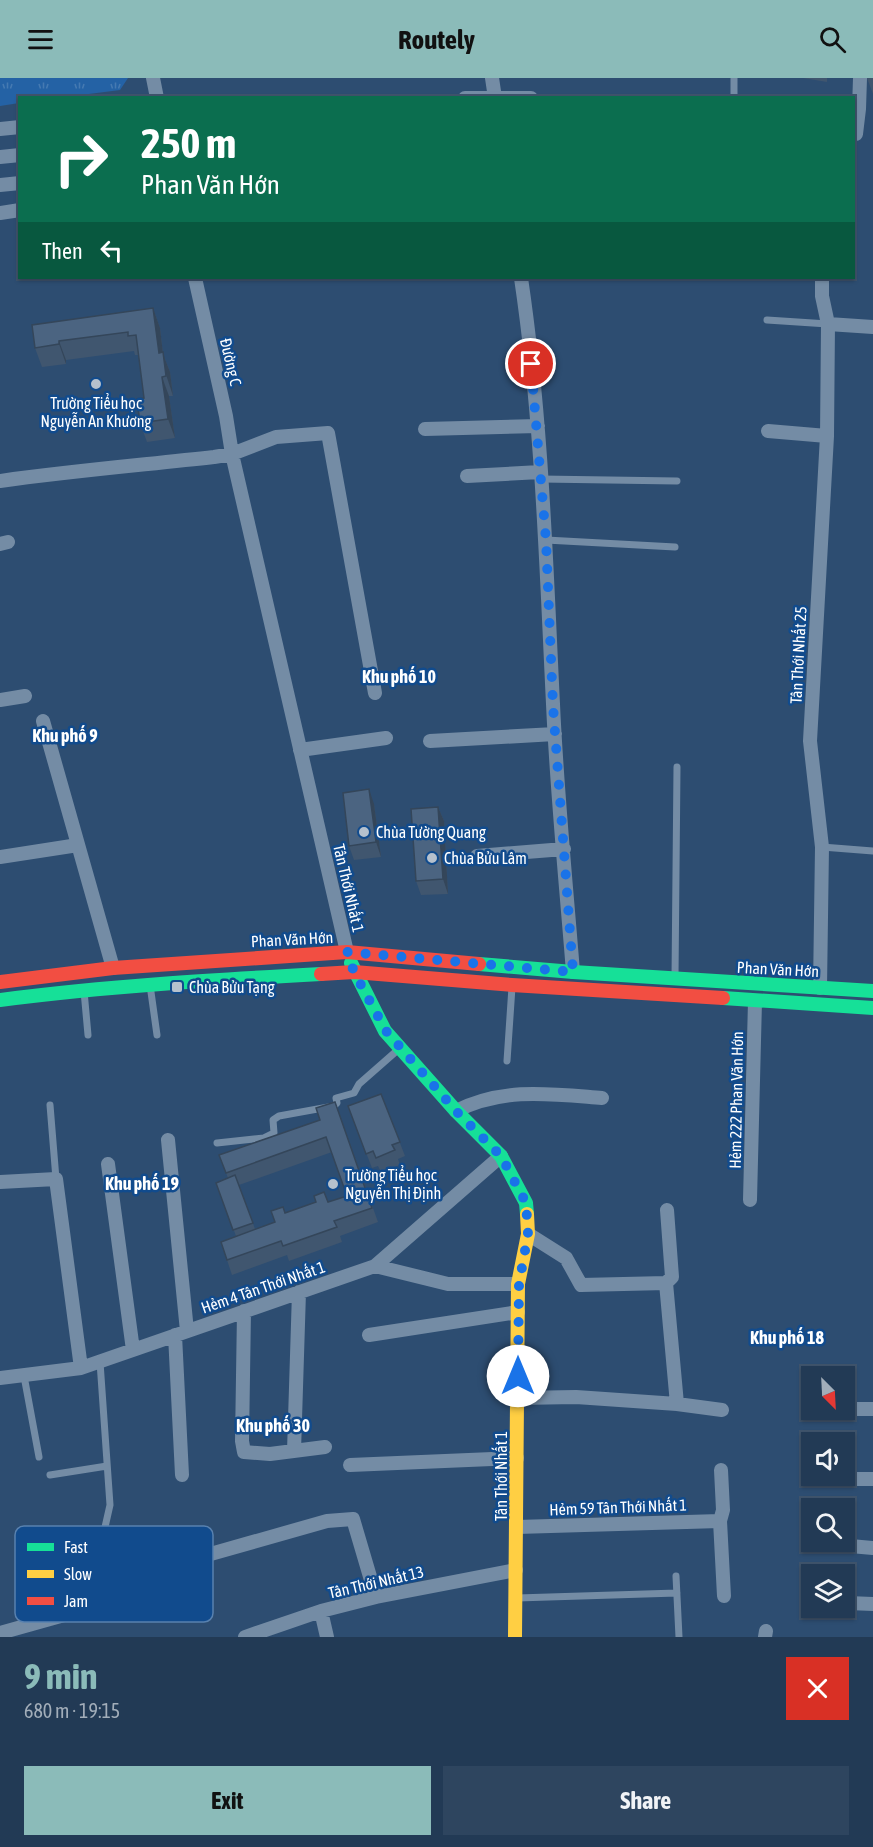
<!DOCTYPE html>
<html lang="en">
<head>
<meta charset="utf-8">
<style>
	body { margin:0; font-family:"Asap Condensed",sans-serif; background:#2e455f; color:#f1f3f6; height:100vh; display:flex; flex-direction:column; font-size:22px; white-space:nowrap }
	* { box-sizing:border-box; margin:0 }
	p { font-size:20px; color:#a2adb9 }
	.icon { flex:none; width:33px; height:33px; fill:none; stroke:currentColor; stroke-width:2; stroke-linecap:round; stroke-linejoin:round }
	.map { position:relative; height:1559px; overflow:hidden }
	.side { display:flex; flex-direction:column; background:#223a55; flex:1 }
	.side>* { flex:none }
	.guide { position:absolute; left:18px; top:18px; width:837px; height:183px; border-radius:0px; box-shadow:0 2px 4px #0004,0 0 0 2px #3f546c; background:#0b6e4f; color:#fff; overflow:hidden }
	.needle { width:39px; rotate:156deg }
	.fabs { position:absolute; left:801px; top:1288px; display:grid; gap:12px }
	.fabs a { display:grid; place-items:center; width:54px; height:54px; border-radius:0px; background:#223a55; box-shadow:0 2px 4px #0004,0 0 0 2px #3f546c; font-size:30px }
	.pin { position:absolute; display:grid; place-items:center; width:51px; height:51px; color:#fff; margin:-26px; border:3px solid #fff; border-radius:50%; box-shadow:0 2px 6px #0007 }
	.me { position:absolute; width:66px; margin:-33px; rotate:0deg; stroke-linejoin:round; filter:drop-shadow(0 0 4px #0008) }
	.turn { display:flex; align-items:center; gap:21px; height:126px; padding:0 24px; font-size:27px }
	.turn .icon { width:78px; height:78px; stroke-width:2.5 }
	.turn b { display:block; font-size:42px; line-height:51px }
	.then { display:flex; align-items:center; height:57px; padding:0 24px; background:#0003; gap:12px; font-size:22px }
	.round { display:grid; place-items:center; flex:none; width:63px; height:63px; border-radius:0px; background:#2e455f }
	.head { display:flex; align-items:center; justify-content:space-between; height:102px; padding:0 24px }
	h1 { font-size:36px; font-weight:700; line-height:45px; color:#8bbbb9 }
	.button { display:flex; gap:12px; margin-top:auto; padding:12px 24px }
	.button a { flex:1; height:69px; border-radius:0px; background:#8bbbb9; color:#111; font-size:24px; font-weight:700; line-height:69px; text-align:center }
	.button a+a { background:#2e455f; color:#f1f3f6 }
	header { display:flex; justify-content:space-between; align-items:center; height:78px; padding:0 24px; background:#8bbbb9; color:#111; font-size:27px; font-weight:700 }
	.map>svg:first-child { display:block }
	.grass { fill:url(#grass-tufts) }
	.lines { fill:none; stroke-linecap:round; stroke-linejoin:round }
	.lane { stroke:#748ca5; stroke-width:7 }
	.street { stroke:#748ca5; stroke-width:14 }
	.fast { stroke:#16e098; stroke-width:14 }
	.slow { stroke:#ffcf43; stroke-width:14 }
	.jam { stroke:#f24e42; stroke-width:14 }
	.wall { fill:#40566f; fill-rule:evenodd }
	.shaded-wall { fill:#34465a }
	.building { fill:#4b6481; stroke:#34465a; stroke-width:1.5 }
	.route { stroke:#1a73e8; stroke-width:10; stroke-dasharray:0 18 }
	.poi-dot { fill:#b6c1cd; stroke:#114b8d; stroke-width:2 }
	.labels { text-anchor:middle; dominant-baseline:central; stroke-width:5; stroke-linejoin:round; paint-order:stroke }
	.street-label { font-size:16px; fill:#fff; stroke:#114b8d }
	.poi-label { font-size:16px; fill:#fff; stroke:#114b8d; text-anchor:start }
	.neighbourhood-label { font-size:18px; font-weight:bold; fill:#fff; stroke:#114b8d }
	.key { fill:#114b8d; stroke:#5881af; stroke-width:1.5 }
	.key-label { font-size:16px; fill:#fff }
</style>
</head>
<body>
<header><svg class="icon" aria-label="menu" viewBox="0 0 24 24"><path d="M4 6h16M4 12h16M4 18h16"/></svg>Routely<svg class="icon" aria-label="search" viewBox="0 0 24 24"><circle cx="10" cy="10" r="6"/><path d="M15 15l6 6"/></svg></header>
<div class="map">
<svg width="873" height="1559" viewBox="0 0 873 1559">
	<defs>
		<pattern id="grass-tufts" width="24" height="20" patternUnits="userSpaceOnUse" patternTransform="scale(1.5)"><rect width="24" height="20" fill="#2462a5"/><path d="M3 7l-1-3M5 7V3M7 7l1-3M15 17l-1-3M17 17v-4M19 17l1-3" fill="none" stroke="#457ab2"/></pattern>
	</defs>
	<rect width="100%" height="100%" fill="#2d4d71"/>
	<path class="grass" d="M0,0H128L120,12L65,19L20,20L19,25L0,28Z"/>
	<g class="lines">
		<path class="lane" d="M734,0V20
			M767,242L828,246
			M541,401L677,403
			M546,462L675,469
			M822,769L873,773
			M675,899L677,689
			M150,907L157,957
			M84,913L88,957
			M507,983L512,909
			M50,1027L56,1101
			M217,1065L264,1060L274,1055L273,1042L279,1038L334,1028L337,1025L336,1020L354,1015L359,1006L400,970
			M24,1298L39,1379
			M50,1397L107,1388
			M96,1489L110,1427L100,1284
			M676,1498L679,1559
			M517,1520L677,1515"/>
		<path class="street" d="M153,0L157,20
			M492,0L495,20
			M465,20H531
			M0,51L20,49
			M854,56H856L859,31L860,0
			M0,79L20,77
			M0,107L20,105
			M0,135L20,132
			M195,200L226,338L232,376L347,874
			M521,200C542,341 546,484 553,626C557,716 566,805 573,894
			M828,246L873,249
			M425,351L538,348
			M768,353L827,358
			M467,398L540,394
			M0,403C71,393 142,387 214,379L232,376L276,359L328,355L375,615
			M0,466L8,464
			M0,622L25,618
			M43,643L113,890
			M430,663L555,656
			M300,672L386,660
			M477,778L564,771
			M0,779L78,767
			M820,910L822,769L810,663L827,358L828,246L822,218V200
			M456,1033C503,1009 551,1016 602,1020
			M168,1062L187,1253
			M108,1086L133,1272
			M0,1104L56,1101L81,1290
			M750,1122L755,923
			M528,1156L566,1180L581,1207L666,1205
			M375,1188L448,1206H518
			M244,1233L242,1363L244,1374L270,1376L325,1369
			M175,1257L182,1397
			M369,1257L518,1234
			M0,1300L81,1290L375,1188L501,1078
			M518,1320L576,1319L677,1326L666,1205L672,1199L667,1132
			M677,1326L722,1332
			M844,1331H873
			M294,1373L299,1214
			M350,1387L517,1380
			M721,1392L723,1432L720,1443L724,1518
			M822,1401H873
			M517,1449L720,1443
			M828,1466L873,1470
			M848,1525L873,1526
			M321,1533L327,1559
			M0,1555L107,1525L146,1492L200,1479L327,1443L353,1441L376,1519
			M245,1559L321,1533L376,1519L516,1492
			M765,1559L766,1553"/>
		<path class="fast" d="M351,885L385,953L456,1033L501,1078L526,1125L527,1136
			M479,886L573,894L873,913
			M723,920L873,930
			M0,922C108,908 213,902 321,896"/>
		<path class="slow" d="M515,1559L518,1206L528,1156L527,1136"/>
		<path class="jam" d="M321,896L354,894L512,907L723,920
			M0,904L113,890L347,874L479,886"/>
	</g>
	<path class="wall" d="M803,0H827V4Z
		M867,0H873V16Z
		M153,230L160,250L163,276L170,294L173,318H169L175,360L147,364L140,345L144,320L139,277H135L134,273L66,282V286L42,289L35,270Z
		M374,726L381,779L354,782L349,768Z
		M438,729L444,743L448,816L421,817L416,803Z
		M381,1016L405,1078L398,1081L400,1087L381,1094L378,1088L372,1090L348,1028Z
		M335,1024L378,1144L340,1158L342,1164L289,1183L287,1177L232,1197L221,1164L236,1158L216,1105L228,1100L219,1077L320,1042ZM332,1074L347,1118L328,1124L285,1135L275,1144L255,1151L239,1107Z"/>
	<path class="shaded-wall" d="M153,230L160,250L163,276L170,294L173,318L159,275Z
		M59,263L66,282V286L59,266Z
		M162,299L169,318L175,360L168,341Z
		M369,711L374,726L381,779L376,764Z
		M438,729L444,743L448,816L443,801Z"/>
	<path class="building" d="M153,230L159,275L163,274L166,298L162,299L168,341L140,345L137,321L144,320L136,257L128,258V254L59,263V266L35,270L32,247Z
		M369,711L376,764L349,768L343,715Z
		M438,729L443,801L416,803L411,731Z
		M381,1016L400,1064L392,1067L395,1072L376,1080L373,1073L366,1076L348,1028Z
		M335,1024L372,1130L334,1143L337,1149L283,1168L281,1163L227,1182L221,1164L275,1144L271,1133L283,1129L285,1135L316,1124L314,1118L324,1114L328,1124L347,1118L326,1059L226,1095L219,1077L320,1042L316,1030Z
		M235,1097L253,1145L233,1152L216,1105Z"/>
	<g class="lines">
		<path class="route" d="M518,1298L519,1206L528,1156L526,1125L501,1078L456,1033L386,953L354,894L347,874L573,894L553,628L546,462L531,286"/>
	</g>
	<g class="poi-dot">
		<circle cx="96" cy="306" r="6"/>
		<circle cx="364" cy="754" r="6"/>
		<circle cx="432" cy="780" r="6"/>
		<rect x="171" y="903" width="12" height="12" rx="3"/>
		<circle cx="333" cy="1106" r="6"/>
	</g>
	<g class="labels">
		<g class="street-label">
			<text transform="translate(231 284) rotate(77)">Đường C</text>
			<text transform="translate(798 577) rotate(-87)">Tân Thới Nhất 25</text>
			<text transform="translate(349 810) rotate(77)">Tân Thới Nhất 1</text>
			<text transform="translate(292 861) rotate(-3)">Phan Văn Hớn</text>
			<text transform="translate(778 891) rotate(3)">Phan Văn Hớn</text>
			<text transform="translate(736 1022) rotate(-89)">Hẻm 222 Phan Văn Hớn</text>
			<text transform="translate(263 1209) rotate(-19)">Hẻm 4 Tân Thới Nhất 1</text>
			<text transform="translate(501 1398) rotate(-90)">Tân Thới Nhất 1</text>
			<text transform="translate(618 1429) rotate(-2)">Hẻm 59 Tân Thới Nhất 1</text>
			<text transform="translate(376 1504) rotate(-13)">Tân Thới Nhất 13</text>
		</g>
		<g class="poi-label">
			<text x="96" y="325" text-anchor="middle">Trường Tiểu học<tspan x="96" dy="18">Nguyễn An Khương</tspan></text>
			<text x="376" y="754">Chùa Tường Quang</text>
			<text x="444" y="780">Chùa Bửu Lâm</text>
			<text x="189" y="909">Chùa Bửu Tạng</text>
			<text x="345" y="1097">Trường Tiểu học<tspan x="345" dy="18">Nguyễn Thị Định</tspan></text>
		</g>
		<g class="neighbourhood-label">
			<text x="399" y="598">Khu phố 10</text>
			<text x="65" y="657">Khu phố 9</text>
			<text x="142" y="1105">Khu phố 19</text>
			<text x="787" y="1259">Khu phố 18</text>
			<text x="273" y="1347">Khu phố 30</text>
		</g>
	</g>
	<rect x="15" y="1448" width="198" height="96" rx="9" class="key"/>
	<rect x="27" y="1465" width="27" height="8" fill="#16e098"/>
	<rect x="27" y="1492" width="27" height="8" fill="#ffcf43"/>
	<rect x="27" y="1519" width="27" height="8" fill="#f24e42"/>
	<g class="key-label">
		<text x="64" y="1475">Fast</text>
		<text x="64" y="1502">Slow</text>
		<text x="64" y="1529">Jam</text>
	</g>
</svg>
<div class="fabs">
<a><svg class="needle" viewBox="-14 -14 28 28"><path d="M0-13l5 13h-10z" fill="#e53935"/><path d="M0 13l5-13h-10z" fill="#a2adb9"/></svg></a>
<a><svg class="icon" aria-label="sound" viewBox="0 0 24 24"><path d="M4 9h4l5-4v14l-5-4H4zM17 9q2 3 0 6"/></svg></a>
<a><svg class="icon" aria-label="search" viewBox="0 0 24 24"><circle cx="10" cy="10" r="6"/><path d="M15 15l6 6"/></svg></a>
<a><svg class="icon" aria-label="layers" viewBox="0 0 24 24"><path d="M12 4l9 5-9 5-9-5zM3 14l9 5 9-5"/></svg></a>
</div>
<div class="pin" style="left:531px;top:286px;background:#d93025"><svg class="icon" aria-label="arrive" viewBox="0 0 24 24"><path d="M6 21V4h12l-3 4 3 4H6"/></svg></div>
<svg class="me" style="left:518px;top:1298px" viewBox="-20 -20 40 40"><circle r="19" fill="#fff"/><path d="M0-13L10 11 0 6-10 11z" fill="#1a73e8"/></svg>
<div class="guide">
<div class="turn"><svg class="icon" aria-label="right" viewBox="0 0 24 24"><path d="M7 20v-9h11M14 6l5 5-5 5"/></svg><div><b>250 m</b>Phan Văn Hớn</div></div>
<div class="then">Then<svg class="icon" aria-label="left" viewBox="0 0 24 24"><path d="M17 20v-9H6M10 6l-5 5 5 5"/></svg></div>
</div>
</div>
<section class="side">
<div class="head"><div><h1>9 min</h1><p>680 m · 19:15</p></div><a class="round" style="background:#d93025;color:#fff"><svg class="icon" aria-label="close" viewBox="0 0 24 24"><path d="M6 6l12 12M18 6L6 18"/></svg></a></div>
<div class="button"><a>Exit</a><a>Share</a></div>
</section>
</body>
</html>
